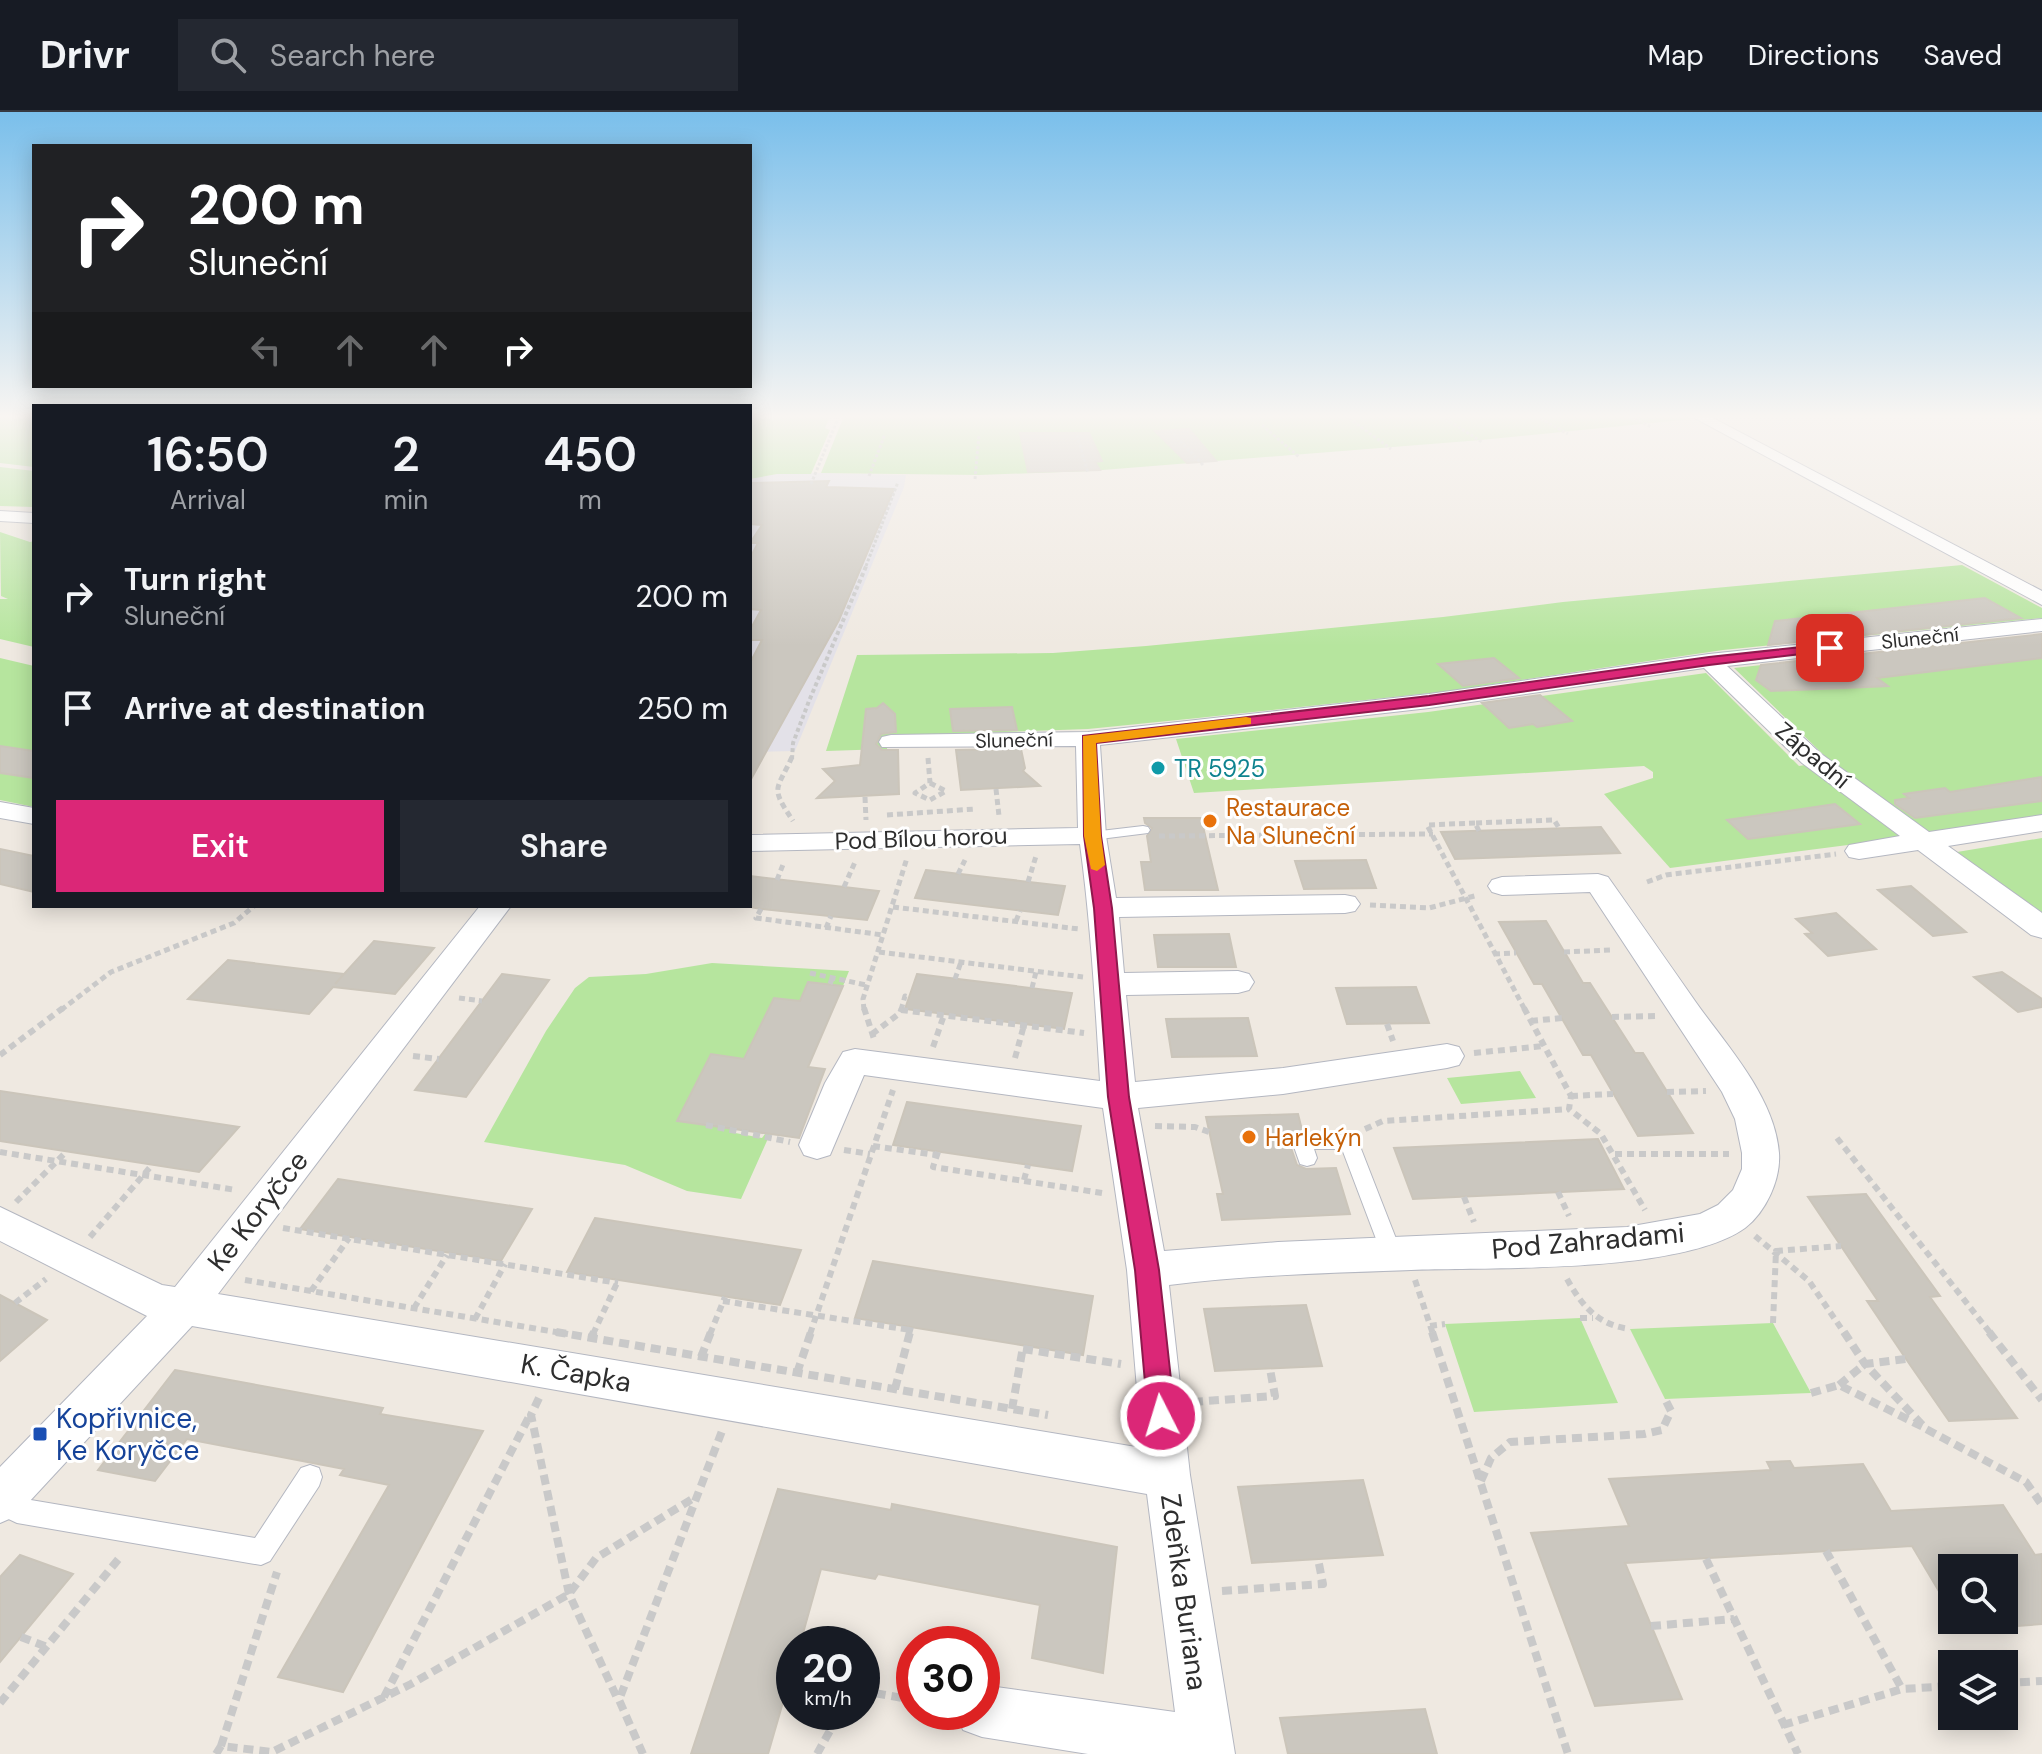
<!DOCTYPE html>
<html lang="en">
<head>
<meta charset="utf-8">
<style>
	body { margin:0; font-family:"DM Sans",sans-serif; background:#242831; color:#f1f3f6; height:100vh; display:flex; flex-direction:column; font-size:30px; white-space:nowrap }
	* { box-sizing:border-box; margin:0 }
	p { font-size:26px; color:#9ea1a6 }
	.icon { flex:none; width:44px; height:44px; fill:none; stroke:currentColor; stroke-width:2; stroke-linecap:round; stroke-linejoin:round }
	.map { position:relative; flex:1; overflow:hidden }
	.details { position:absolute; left:32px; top:292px; width:720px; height:504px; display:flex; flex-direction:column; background:#171b24; border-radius:0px; box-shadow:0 4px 20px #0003 }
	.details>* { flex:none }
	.guide { position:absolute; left:32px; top:32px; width:720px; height:244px; border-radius:0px; box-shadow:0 4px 20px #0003; background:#202124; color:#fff; overflow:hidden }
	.fabs { position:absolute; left:1938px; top:1442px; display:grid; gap:16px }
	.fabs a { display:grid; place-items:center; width:80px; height:80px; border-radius:0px; background:#171b24; box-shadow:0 4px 20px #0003; font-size:40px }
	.speed { position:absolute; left:776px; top:1514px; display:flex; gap:16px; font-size:40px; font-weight:700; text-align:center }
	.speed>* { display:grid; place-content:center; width:104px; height:104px; border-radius:50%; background:#171b24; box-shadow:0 4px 20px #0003; line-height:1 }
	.speed small { font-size:20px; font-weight:400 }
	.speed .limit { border:12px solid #d22; background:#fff; color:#111 }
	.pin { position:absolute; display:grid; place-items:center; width:68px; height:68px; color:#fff; margin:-34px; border-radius:16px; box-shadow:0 4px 12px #0006 }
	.me { position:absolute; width:88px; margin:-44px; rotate:355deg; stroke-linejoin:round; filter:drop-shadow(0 0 6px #0008) }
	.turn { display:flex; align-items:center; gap:28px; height:168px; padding:0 24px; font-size:36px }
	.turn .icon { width:104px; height:104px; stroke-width:2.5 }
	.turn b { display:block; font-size:56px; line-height:68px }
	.lanes { display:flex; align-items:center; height:76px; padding:0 24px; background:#0003; justify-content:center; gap:40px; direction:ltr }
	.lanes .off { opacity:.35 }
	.eta { display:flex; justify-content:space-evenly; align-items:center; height:136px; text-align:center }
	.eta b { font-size:48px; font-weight:600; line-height:56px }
	.button { display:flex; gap:16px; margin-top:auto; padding:16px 24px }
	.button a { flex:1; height:92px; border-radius:0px; background:#db2777; color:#fff; font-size:32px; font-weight:600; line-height:92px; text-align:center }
	.button a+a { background:#242831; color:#f1f3f6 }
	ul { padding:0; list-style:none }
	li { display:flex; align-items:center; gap:24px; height:112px; padding:0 24px }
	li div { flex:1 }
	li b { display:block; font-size:30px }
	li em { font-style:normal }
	header { display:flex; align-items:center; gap:48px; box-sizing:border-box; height:112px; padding:0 40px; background:#171b24; border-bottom:2px solid #363941 }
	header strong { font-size:38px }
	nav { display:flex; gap:44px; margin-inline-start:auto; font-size:28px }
	.search { width:560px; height:72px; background:#242831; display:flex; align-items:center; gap:20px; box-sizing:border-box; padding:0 28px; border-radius:0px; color:#9ea1a6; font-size:30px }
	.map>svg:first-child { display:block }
	.industrial { fill:#e3e1e8 }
	.green { fill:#b6e59e }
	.building { fill:#cbc7bf; stroke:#cbc5ba; stroke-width:2 }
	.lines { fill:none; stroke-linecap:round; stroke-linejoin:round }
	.lane-casing { stroke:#b4b7c1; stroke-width:2 }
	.street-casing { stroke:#b4b7c1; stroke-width:2 }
	.path-far4 { stroke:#c9c9c9; stroke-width:3; stroke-dasharray:3 2; stroke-linecap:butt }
	.path-far3 { stroke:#c9c9c9; stroke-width:4; stroke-dasharray:4 3; stroke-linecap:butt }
	.path-far2 { stroke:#c9c9c9; stroke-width:5; stroke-dasharray:6 4; stroke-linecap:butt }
	.path-far1 { stroke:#c9c9c9; stroke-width:6; stroke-dasharray:7 5; stroke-linecap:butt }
	.path { stroke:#c9c9c9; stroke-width:8; stroke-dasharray:10 6; stroke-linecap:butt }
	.lane { fill:#fff; fill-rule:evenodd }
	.street { fill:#fff; fill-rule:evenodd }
	.route { fill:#db2777; stroke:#8e194d; stroke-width:2 }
	.slow { fill:#f59e0b }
	.culture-dot { fill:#0f9aa8; stroke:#fff; stroke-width:3 }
	.food-dot { fill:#e8710a; stroke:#fff; stroke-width:3 }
	.transit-dot { fill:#1a4fb4; stroke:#fff; stroke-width:3 }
	.labels { text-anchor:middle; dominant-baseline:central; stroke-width:6; stroke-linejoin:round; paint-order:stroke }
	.far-street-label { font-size:20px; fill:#2e2e2e; stroke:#fff }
	.street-label { font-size:24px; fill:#2e2e2e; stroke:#fff }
	.culture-label { font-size:24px; fill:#0d838f; stroke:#fff; text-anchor:start }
	.food-label { font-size:24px; fill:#c56008; stroke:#fff; text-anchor:start }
	.near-street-label { font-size:28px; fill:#2e2e2e; stroke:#fff }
	.near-transit-label { font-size:28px; fill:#164399; stroke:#fff; text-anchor:start }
</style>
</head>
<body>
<header>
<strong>Drivr</strong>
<div class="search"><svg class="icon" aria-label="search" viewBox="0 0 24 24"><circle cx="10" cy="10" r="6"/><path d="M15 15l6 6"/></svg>Search here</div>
<nav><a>Map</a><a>Directions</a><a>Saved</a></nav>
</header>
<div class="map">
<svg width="2042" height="1642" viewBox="0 0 2042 1642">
	<rect width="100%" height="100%" fill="#efe9e1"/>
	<path class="industrial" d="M821,361L906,363L904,375L795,639L750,640V367L777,362Z"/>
	<path class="green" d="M0,304H34V355L0,351Z
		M750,304H830L825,316L830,318L811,362H777L750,367Z
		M844,304H1686L1692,307L1481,328L1090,359L979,363L821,361Z
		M0,355L34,359V395L0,394Z
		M0,420L30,430L34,429V535L0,527V487H8L1,484Z
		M1962,453L2042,496V506L1723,538L1440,580L1198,606L1088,617L888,624L887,637L826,639L857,543L1053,541L1146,534L1443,505L1563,490Z
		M2042,523V703L1930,721L1831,650L1734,556Z
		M0,546L34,554V695L0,688Z
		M1706,561L1799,654L1805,653L1902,726L1670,756L1604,682L1653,666V660L1644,654L1194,681L1176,627L1428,600Z
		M2042,726V801L1957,740Z
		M712,851L849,859L843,874L809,870L800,889L774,886L744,947L711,942L677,1009L731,1017L730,1020L762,1026L765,1022H770L741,1087L687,1079L625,1053L484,1030L546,919L575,876L589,865L646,862Z
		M1520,959L1536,986L1461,992L1447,966Z
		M1580,1206L1618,1291L1474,1300L1445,1212Z
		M1773,1211L1811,1281L1665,1287L1630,1217Z"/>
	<path class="building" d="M1189,317L1195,324L1216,349L1187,351L1155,319Z
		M1020,321H1089L1102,349L1095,350L1100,358L1028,360Z
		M829,369L826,375L894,377L839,508L750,669V551L762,528H750V518L761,498L750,497V446L758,431H750L762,413L750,412V371Z
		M1985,486L2021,506L1768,533L1775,509Z
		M2042,522V546L1877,566L1888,574L1771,579L1756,568L1761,553Z
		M1494,546L1519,566L1463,574L1438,552Z
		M1540,583L1572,609L1537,615L1533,612L1509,616L1482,591Z
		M883,591L895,602L896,620L881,622L876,632L882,638H898L899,682L817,686L835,669L823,657L860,653L866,597L877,596Z
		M1012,595L1017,618L953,619L950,597Z
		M0,634L34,639V666L0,661Z
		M1021,637L1025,656L1023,659L1040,674L961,678L956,638Z
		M2042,665V689L1915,706L1895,692V688L1909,686L1904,682L1945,676L1950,680Z
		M1835,692L1860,712L1748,727L1727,708Z
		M1144,706H1201L1218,778H1145L1141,750H1151L1147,724L1152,716L1145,711Z
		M1601,715L1620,741L1455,747L1441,720Z
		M0,737L34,744V780L0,772Z
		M1366,748L1376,776L1304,777L1295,749Z
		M926,758L995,766L1065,774L1058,803L915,786Z
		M750,764L844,775L879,779L867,808L761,797L750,795Z
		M1911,774L1966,820L1933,824L1878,778Z
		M1836,801L1876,837L1828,844L1805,822L1812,821L1796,807Z
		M1546,809L1583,871H1590L1635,941H1643L1693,1021L1638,1024L1591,943H1583L1542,872H1534L1499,810Z
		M1229,822L1236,855H1158L1154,823Z
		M374,829L434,836L395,882L333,875L309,902L188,887L228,848L344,862L335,872Z
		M2002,860L2042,887V895L2018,900L1974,865Z
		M502,862L549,868L466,985L415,978Z
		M917,862L1072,881L1064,917L905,897Z
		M808,870L843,874L808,955L825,957L799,1026L677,1009L711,942L744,947L774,886L800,889Z
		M1416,875L1429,911L1347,912L1336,876Z
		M1248,906L1257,944L1172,945L1166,907Z
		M0,979L154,1002L239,1015L199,1060L0,1029Z
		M907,990L1081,1014L1072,1059L893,1033Z
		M1298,1002L1302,1018L1292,1022L1289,1030L1297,1053L1306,1057L1336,1056L1350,1102L1222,1108L1217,1082H1223L1206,1005Z
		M1598,1027L1624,1077L1413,1087L1394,1036Z
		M338,1067L433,1082L532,1097L501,1149L300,1117Z
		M1866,1082L1940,1184L1930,1185L2017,1306L1949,1309L1906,1247L1867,1189H1878L1808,1085Z
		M595,1106L697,1122L801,1138L780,1193L567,1160Z
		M873,1149L1093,1184L1083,1243L855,1206Z
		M0,1183L47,1208L0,1249Z
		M1306,1193L1322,1254L1215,1259L1204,1197Z
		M175,1258L383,1296L380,1302L483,1319L343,1580L278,1565L389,1373L340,1363L344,1357L187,1327L155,1369L98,1358Z
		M1790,1349L1794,1356L1863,1352L1891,1399L2003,1393L2035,1443L2042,1442V1512L2004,1515V1456H1952V1501L1912,1434L1625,1451L1682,1587L1595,1594L1531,1421L1629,1414L1609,1367L1771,1358L1767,1350Z
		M1363,1368L1383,1443L1252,1451L1238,1375Z
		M778,1377L891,1398L892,1392L1117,1435L1103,1561L1032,1546L1040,1493L878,1462L875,1467L821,1457L800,1532H794V1552L768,1642H691Z
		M20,1443L73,1462L0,1550V1465Z
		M1425,1597L1437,1642H1288L1280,1606Z"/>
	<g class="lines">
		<g class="lane-casing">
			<path id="lane" d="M1143,714L1148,715L1150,718L1148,721L1092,728L1085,724L1092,720Z
				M1302,1021L1356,1024L1402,1142L1398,1148L1391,1151L1384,1148L1342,1037H1314L1317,1046L1314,1052L1307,1054L1300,1052L1292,1029L1295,1024Z
				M310,1353L319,1356L322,1365L319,1374L270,1449L261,1453L17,1411L0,1403V1378L19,1386L255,1426L301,1356Z"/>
		</g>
		<g class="street-casing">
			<path id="street" d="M1691,304H1709L2042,479V493Z
				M0,399L34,401V411L0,409Z
				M2042,507V519L1727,554L1820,641L1929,720L2042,703V719L1948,734L2042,801V826L2031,823L1918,738L1859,747L1849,745L1845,739L1849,733L1900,724L1802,651L1704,556L1429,596L1100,633L1106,724L1116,786L1345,783L1355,785L1360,792L1355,799L1345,801L1119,805L1124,861L1238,859L1249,862L1254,870L1249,878L1238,881L1126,883L1135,970L1283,956L1447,932L1459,935L1464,944L1459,953L1447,956L1283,982L1138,996L1164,1139L1278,1130L1627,1115L1700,1102L1718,1093L1733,1078L1742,1057V1041L1735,1007L1722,980L1590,780L1502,783L1492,780L1488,774L1492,768L1502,765L1598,762L1608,765C1637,806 1666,847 1695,889C1726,933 1775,985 1779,1041C1781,1067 1766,1100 1745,1116C1680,1162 1492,1155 1411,1158C1330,1161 1249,1163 1169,1173L1190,1363L1235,1642H1088L982,1625L963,1618L956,1600H982V1573L1175,1600L1147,1382L192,1214L16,1404L0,1411V1355L147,1204L0,1129V1095L162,1173L175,1175L480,794H511L218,1182L1142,1336L1127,1158L1103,996L864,963L830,1043L817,1047L804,1043L799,1033L825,971L843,940L855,937L1100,969C1095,889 1091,813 1080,732L750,739V723L1078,716L1076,634L882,635L879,630L882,625L891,623L1088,620L1429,582L1709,542Z
				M0,690L34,696V712L0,706Z"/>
		</g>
		<path class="path-far4" d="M1441,304L1482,330
			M1536,304L1568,322
			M1630,304L1651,315
			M1349,306L1391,337
			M1262,313L1299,345
			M1170,318L1203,353
			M1077,323L1088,361
			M869,364L885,322
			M975,367L979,323
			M811,372L839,304
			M866,454L898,370"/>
		<path class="path-far3" d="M792,647L793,631L809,589L867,452"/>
		<path class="path-far2" d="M792,645C776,680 770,674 793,709
			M928,646L930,671
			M930,671L946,679L930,688L915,681Z
			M996,677L999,704
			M865,685L866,708
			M887,703L975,697
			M1475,711L1427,713L1525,898
			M1479,719L1475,711L1554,708L1559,716
			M1159,724L1433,722
			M958,762L965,748
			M777,768L784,750
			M1028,770L1036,744
			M1647,770L1666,763L1836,742
			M844,775L855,750
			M1370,793L1429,796L1478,783
			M893,795L1079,817
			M761,797L756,806L883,823
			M1016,809L1020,799
			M826,816L831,804
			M879,840L1083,865
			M1564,840L1611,838
			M1494,842L1516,841
			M810,861L866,873
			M955,867L961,850
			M830,872L833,864
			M1032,876L1036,860
			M459,886L482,889
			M61,898L111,860L234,811L254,794
			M864,898L863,887L907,746
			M901,898L905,884L909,885"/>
		<path class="path-far1" d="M864,896L874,927
			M1524,896L1571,984L1569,997L1601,1022L1645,1098
			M901,898L1084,921
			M1612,905L1655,904
			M1531,909L1562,906
			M1387,912L1393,929
			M872,922L900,901L902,896
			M933,935L944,903
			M1474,941L1544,934
			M0,943L63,896
			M413,944L439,947
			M1015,946L1024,913
			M1667,980L1706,979
			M1571,984L1613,982
			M706,1013L790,1030
			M1155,1014L1195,1015L1209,1020
			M1365,1017L1383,1009L1569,997
			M1837,1026L1991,1222
			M873,1034L936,1043
			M844,1038L870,1042
			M0,1040L236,1078
			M938,1040L933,1055L1102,1081
			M1615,1042H1729
			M1024,1068L1028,1053
			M1558,1080L1569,1104
			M1464,1085L1474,1110
			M16,1090L66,1040
			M283,1116L618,1171
			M1755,1124L1809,1169L1845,1222
			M90,1125L152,1053
			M1567,1167C1582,1194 1598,1213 1630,1217
			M245,1168L568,1222
			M1415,1168L1433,1222
			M311,1179L349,1126
			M723,1189L910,1218
			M15,1191L46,1167
			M414,1196L447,1143
			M1580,1206H1593
			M475,1207L505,1152
			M1773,1211L1776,1139L1841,1134
			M1430,1214L1445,1212
			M593,1222L618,1169
			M710,1222L725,1185
			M810,1222L893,978
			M909,1222L911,1215"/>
		<path class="path" d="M556,1220L1048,1303
			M1432,1220L1568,1642
			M1844,1220L1865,1252L1926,1317L2026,1370L2042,1393
			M1989,1220L2042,1288
			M591,1226L594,1220
			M1023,1237L1121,1252
			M701,1245L711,1220
			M797,1261L811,1220
			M1839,1273L1865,1252L1906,1247
			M895,1277L910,1220
			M1811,1281L1839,1273L1923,1315
			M539,1286L531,1303L569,1482L618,1588
			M1193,1290L1275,1284L1270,1257
			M1012,1297L1023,1235
			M1481,1369L1491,1346L1510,1330L1644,1322L1662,1318L1671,1299L1665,1287
			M1826,1439L1902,1577
			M1706,1447L1798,1642
			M1222,1479L1323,1472L1318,1447
			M1651,1514L1734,1507
			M21,1525L47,1535
			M2004,1571L2042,1569
			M384,1585L530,1303
			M862,1586L869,1580L914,1588
			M0,1591L121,1444
			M1783,1613L1902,1577L1952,1574
			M221,1634L277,1460
			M216,1642L221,1634L272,1640L411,1572L569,1482L596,1446L697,1384
			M643,1642L619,1588L722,1319
			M817,1642L832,1615L848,1600"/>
		<use href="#lane" class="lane"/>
		<use href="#street" class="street"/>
	</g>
	<linearGradient id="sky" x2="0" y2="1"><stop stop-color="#7abfeb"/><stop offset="0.57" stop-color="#f8f5f2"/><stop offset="1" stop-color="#f8f5f2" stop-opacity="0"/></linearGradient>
	<rect width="2042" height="534" fill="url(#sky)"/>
	<path class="route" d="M1830,532L1835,533V538L1709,553L1429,593L1096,631L1101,724L1112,796L1129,985L1159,1158L1175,1304L1171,1313L1161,1317L1152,1313L1148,1304L1135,1158L1108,985L1094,796L1084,724L1083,624L1429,584L1709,545Z"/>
	<path class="slow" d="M1246,605L1251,606V612L1096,631L1101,724L1105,753L1097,759L1091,757L1084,724L1083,624Z"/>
	<circle class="culture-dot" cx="1158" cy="656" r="8"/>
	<g class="food-dot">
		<circle cx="1210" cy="709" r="8"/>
		<circle cx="1249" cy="1025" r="8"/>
	</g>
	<rect class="transit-dot" x="32" y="1314" width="16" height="16" rx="4"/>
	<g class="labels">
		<g class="far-street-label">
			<text transform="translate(1920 526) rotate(-6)">Sluneční</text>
			<text transform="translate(1014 628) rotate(-1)">Sluneční</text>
		</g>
		<g class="street-label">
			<text transform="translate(1813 643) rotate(40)">Západní</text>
			<text transform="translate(921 726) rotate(-2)">Pod Bílou horou</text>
		</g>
		<g class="culture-label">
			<text x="1174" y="656">TR 5925</text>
		</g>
		<g class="food-label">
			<text x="1226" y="695">Restaurace<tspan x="1226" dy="28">Na Sluneční</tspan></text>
			<text x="1265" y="1025">Harlekýn</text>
		</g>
		<g class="near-street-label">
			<text transform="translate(258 1099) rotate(-52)">Ke Koryčce</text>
			<text transform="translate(1588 1129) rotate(-5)">Pod Zahradami</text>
			<text transform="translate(576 1261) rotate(10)">K. Čapka</text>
			<text transform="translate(1184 1480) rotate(82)">Zdeňka Buriana</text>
		</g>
		<g class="near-transit-label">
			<text x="56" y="1306">Kopřivnice,<tspan x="56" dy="32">Ke Koryčce</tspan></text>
		</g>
	</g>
</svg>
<div class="fabs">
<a><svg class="icon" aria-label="search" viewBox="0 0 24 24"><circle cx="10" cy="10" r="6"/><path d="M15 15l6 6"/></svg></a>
<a><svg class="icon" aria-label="layers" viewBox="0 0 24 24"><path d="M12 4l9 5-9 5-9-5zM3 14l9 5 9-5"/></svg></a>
</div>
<div class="speed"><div>20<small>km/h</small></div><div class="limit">30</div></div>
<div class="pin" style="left:1830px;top:536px;background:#d93025"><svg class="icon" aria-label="arrive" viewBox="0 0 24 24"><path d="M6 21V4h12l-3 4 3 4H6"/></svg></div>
<svg class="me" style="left:1161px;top:1304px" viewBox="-20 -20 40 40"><circle r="17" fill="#db2777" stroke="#fff" stroke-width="3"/><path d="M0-11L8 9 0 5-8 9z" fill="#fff"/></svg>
<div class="guide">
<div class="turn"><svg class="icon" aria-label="right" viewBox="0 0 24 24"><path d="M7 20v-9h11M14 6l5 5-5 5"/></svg><div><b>200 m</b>Sluneční</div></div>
<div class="lanes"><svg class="icon off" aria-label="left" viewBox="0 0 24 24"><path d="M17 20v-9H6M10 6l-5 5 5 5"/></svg><svg class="icon off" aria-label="ahead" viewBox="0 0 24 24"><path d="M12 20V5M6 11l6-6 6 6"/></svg><svg class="icon off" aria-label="ahead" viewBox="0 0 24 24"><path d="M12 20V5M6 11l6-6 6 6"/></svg><svg class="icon" aria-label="right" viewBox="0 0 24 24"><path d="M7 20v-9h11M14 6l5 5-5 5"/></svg></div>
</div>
<section class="details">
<div class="eta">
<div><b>16:50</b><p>Arrival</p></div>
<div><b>2</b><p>min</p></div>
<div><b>450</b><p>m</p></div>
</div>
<ul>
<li><svg class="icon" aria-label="right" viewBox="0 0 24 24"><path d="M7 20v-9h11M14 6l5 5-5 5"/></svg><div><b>Turn right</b><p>Sluneční</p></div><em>200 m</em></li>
<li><svg class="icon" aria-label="arrive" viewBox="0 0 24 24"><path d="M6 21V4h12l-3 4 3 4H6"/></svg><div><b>Arrive at destination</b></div><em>250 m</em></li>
</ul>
<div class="button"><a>Exit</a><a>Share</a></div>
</section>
</div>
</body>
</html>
